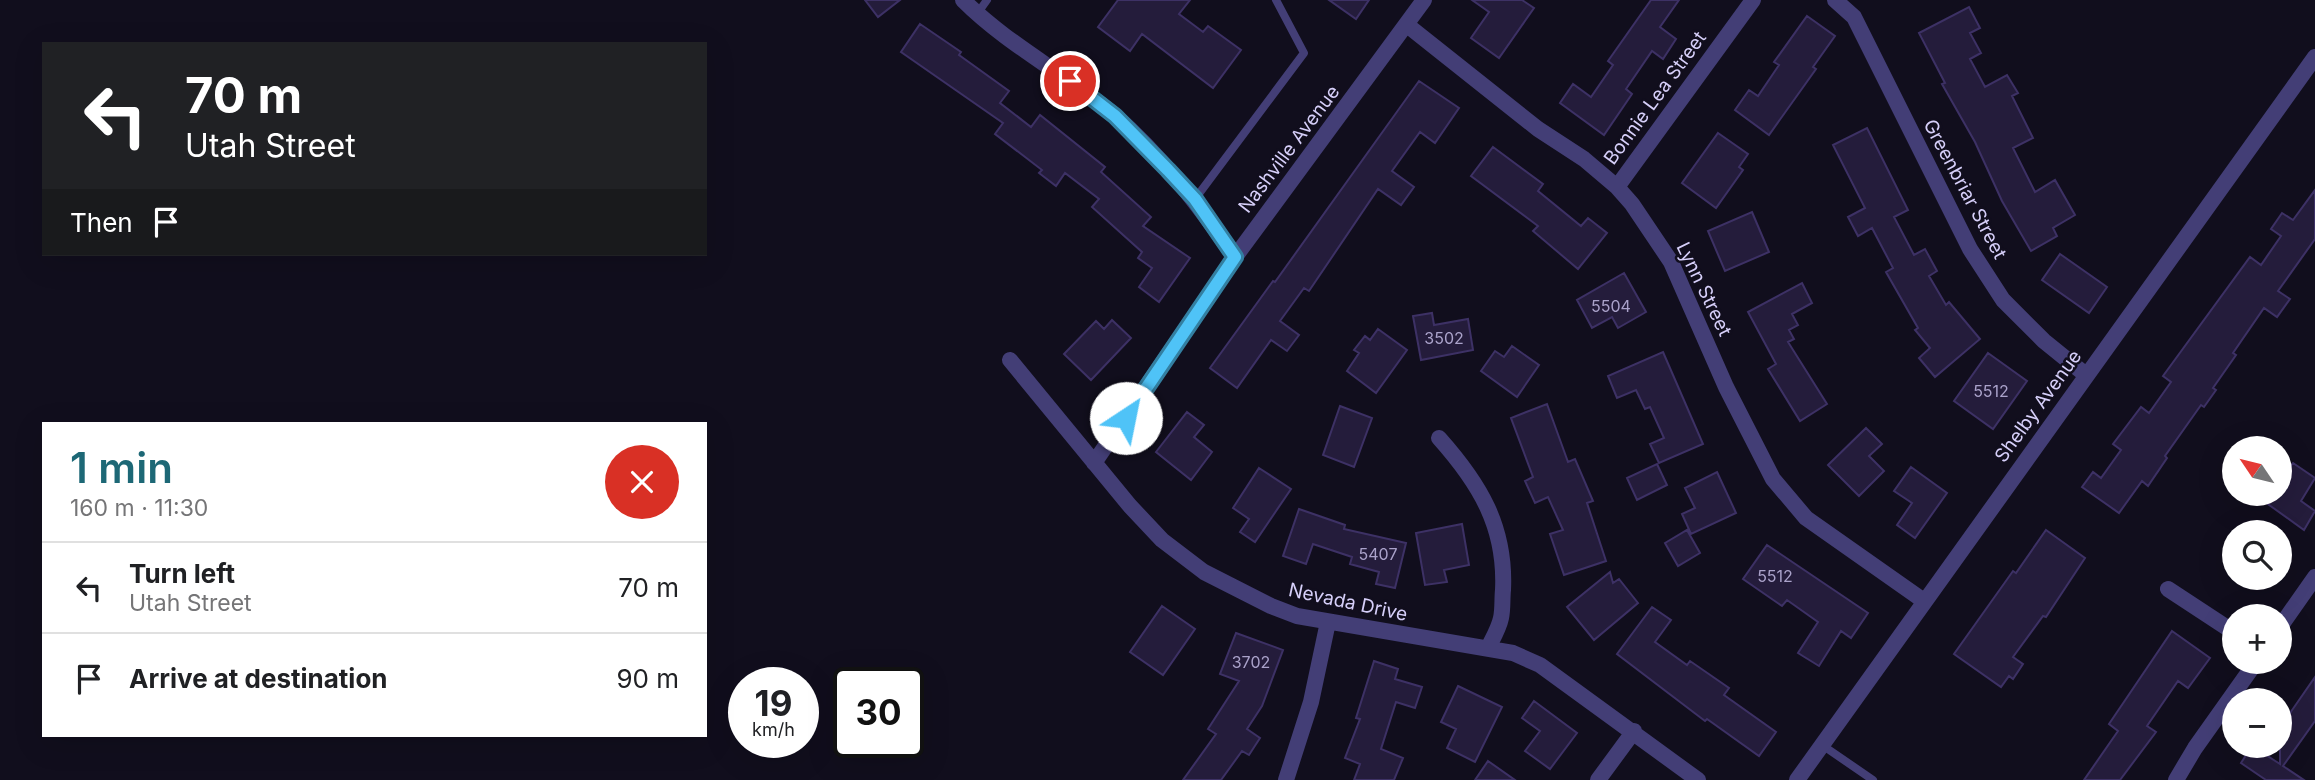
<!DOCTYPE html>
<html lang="en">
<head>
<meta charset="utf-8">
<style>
	body { margin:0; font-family:Inter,sans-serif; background:#f6f6f6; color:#202124; height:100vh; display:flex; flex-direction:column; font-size:26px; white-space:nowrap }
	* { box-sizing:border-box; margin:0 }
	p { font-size:23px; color:#757577 }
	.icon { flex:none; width:38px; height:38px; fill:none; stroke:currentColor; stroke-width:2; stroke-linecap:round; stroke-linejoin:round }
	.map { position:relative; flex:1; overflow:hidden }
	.side { position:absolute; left:42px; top:422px; width:665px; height:315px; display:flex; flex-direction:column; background:#fff; border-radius:0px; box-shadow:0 7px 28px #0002 }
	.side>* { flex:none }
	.top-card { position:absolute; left:42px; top:42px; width:665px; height:214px; border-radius:0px; box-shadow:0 7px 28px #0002; background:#202124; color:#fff; overflow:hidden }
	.needle { width:46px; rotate:305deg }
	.tools { position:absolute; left:2222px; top:436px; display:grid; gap:14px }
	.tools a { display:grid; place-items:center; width:70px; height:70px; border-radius:50%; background:#fff; box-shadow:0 7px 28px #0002; font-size:35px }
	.speed { position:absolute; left:728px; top:667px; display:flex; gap:14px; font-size:35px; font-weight:700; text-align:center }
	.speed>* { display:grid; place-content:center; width:91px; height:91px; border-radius:50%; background:#fff; box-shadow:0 7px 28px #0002; line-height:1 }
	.speed small { font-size:18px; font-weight:400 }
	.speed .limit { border:4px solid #111; border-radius:10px; background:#fff; color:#111 }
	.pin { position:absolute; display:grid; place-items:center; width:60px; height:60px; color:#fff; margin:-30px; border:4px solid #fff; border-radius:50%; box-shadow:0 2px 7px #0007 }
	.me { position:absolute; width:77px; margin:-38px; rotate:34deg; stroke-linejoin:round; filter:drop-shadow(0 0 5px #0008) }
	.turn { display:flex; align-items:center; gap:24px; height:147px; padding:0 28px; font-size:32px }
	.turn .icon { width:91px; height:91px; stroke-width:2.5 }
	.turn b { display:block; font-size:49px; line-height:60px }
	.then { display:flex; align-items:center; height:66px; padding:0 28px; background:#0003; gap:14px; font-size:26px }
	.round { display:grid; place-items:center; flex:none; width:74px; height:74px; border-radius:37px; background:#f6f6f6 }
	.headline { display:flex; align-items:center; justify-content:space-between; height:119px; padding:0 28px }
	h1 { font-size:42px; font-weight:600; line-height:52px; color:#1d6876 }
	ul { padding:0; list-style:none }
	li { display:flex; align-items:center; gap:21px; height:91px; padding:0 28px; border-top:2px solid #e0e0e0 }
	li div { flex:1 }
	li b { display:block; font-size:26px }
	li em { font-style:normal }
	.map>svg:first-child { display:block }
	.building { fill:#241c3b; stroke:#3d3165; stroke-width:2 }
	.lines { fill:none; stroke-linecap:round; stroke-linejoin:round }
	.lane { stroke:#433e76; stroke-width:8 }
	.street { stroke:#433e76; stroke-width:16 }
	.route-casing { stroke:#337fa1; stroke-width:18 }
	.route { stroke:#4fc3f7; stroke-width:12 }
	.labels { text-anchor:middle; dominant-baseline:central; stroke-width:5; stroke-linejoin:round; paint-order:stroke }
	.number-label { font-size:16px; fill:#aaa2ca }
	.street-label { font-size:19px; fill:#d6cff9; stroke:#110e1d }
</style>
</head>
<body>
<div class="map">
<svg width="2315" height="780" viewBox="0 0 2315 780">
	<rect width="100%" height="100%" fill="#110e1d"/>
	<path class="building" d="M865,0H900L878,17Z
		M1118,0H1190L1179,14L1203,32L1208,26L1241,50L1213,88L1142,34L1130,51L1098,27Z
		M1329,0H1369L1356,19Z
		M1472,0H1522L1534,8L1499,58L1471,38L1489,12Z
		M1651,0H1679L1660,27L1676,39L1663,59L1652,51L1626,89L1632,94L1604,135L1560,103L1573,84L1591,97L1613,65L1608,61Z
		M1969,7L1980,28L1970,33L1981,53L1970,59L1985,87L2007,75L2018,93L2012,96L2033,138L2013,148L2035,192L2055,180L2075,215L2053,228L2057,236L2031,251L2002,201L1975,142L1942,84L1945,83L1919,33Z
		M1807,16L1835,36L1813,67L1816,69L1769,135L1735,110L1749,90L1758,96L1779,65L1774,62Z
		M920,24L961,52L959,55L1009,91L1000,103L1031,127L1040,115L1105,167L1101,172L1151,217L1143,226L1190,258L1159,302L1139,287L1152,268L1138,258L1142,252L1092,207L1099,199L1065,173L1056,186L1039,173L1042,170L995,134L1003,123L901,52Z
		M1419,81L1459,108L1435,143L1420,132L1392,171L1414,187L1401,205L1378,189L1309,291L1304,288L1280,321L1299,335L1287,351L1271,340L1237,388L1210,368L1273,281L1275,282Z
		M1867,128L1908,210L1894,217L1914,255L1925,249L1937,271L1929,276L1946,305L1949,302L1980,339L1935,377L1919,358L1930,348L1915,330L1918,328L1886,272L1893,268L1872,228L1858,236L1848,217L1865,208L1833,145Z
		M1718,133L1748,154L1739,167L1743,170L1716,208L1682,183Z
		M1493,147L1543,184L1538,191L1581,226L1588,218L1607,233L1578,269L1533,231L1538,226L1471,176Z
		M2315,190V239L2278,291L2290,299L2277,317L2264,308L2233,353L2236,355L2213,388L2216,390L2204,407L2201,405L2165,456L2167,458L2148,486L2142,481L2119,513L2082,487L2093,472L2101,478L2121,450L2113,444L2141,407L2149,413L2171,382L2163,376L2250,257L2261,265L2281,236L2271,229L2282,213L2293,220Z
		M1752,212L1769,252L1725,271L1708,231Z
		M2060,254L2107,287L2089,313L2042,280Z
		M1624,273L1646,312L1618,328L1612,317L1592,328L1577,300Z
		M1802,283L1812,303L1792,314L1798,325L1789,330L1794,339L1788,342L1827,404L1800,421L1768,369L1776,364L1748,312Z
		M1432,313L1434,325L1468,319L1473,350L1421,360L1413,316Z
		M1112,320L1131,338L1091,380L1064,354L1096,321L1104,329Z
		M1378,329L1407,350L1376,393L1347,371L1359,353L1354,350L1365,336L1370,340Z
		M1512,346L1539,365L1517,397L1481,371L1495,351L1504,357Z
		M1663,352L1703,444L1659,463L1650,444L1664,438L1650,407L1645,409L1636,390L1617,398L1608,376Z
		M1988,353L2027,381L1993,429L1954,401Z
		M1547,404L1568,462L1575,459L1593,501L1587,503L1606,561L1564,575L1550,534L1563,530L1548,497L1535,503L1525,481L1533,477L1511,418Z
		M1340,406L1372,418L1354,467L1323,455Z
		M1187,412L1204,425L1194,437L1212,452L1191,480L1156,452Z
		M1866,428L1882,444L1869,456L1884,471L1859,496L1828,465Z
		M2293,463L2315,478L2301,501L2315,511L2304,530L2265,502L2271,494H2280V480Z
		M1657,464L1667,485L1637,500L1627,478Z
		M1911,467L1947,493L1915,538L1897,525L1912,503L1894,491Z
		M1259,468L1291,489L1255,542L1240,532L1249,519L1233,508Z
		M1717,472L1736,513L1691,534L1682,514L1695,508L1685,488Z
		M1299,509L1345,525L1344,529L1406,543L1395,588L1376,584L1379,572L1350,564L1352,557L1313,544L1306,564L1283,556Z
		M1462,524L1469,565L1444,570L1447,582L1425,585L1416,533Z
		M1687,530L1700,553L1678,566L1665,543Z
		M2046,530L2085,558L2046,617L2043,616L2013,657L2023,664L2013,679L2009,676L2001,687L1954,654L2013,571L2016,573Z
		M1767,545L1868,613L1851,638L1841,631L1819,666L1798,653L1818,622L1787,600L1782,606L1743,579Z
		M1610,572L1613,583L1619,579L1638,603L1594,640L1567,607Z
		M1162,606L1195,629L1163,675L1130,652Z
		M1652,607L1671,620L1655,642L1687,665L1690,661L1729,688L1724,695L1776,732L1759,756L1707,719L1705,721L1617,654Z
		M2172,631L2210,658L2188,688L2178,681L2147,726L2156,732L2120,780H2084L2118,731L2109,724Z
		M1236,633L1283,650L1262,706L1247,729L1260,738L1249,755L1242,751L1221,780H1183L1216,734L1208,729L1239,681L1220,674Z
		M1374,661L1398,669L1395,679L1422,687L1415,708L1396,702L1381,749L1403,758L1394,780H1354L1360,764L1345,758L1360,719L1356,718Z
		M2315,677V721L2283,766L2304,780H2266L2241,763L2252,746L2280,764V711L2288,716Z
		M1458,686L1502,707L1475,762L1447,748L1456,729L1441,722Z
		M1534,701L1577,733L1550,769L1525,751L1540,731L1522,718Z
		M1488,761L1515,780H1475Z"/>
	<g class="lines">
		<path class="lane" d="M977,14L987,0
			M1195,199L1304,53L1276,0
			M1822,745L1873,780"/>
		<path class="street" d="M963,0C1007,44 1065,74 1113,114C1161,155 1199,206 1235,257
			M1835,0L1854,17L1970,249L2003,300L2044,341L2086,375
			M1407,25L1538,129L1584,159L1617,187L1632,204L1671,262L1726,387L1773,479L1806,518L1924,601
			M1617,187L1753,0
			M1010,360L1130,506L1162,540L1204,572L1271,606L1297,616L1513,653L1540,665L1698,780
			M1439,438C1480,484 1506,527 1503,590C1502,599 1503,609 1501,618C1499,628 1493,638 1488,648
			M1094,463L1235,257L1424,0
			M2168,589L2235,633
			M2280,627L2315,577
			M1286,780L1311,702L1328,622
			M1598,780L1634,731
			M1797,780L2315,57
			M2176,780L2195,748L2256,662"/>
	</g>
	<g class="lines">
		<g class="route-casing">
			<path id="route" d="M1070,81L1115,116L1168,170L1195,199L1235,257L1126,418"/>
		</g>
		<use href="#route" class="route"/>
	</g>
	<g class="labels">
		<g class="number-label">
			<text x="1611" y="306">5504</text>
			<text x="1444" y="338">3502</text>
			<text x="1991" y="391">5512</text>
			<text x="1378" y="554">5407</text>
			<text x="1775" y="576">5512</text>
			<text x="1251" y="662">3702</text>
		</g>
		<g class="street-label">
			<text transform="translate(1655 98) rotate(-54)">Bonnie Lea Street</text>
			<text transform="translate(1289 149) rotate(-53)">Nashville Avenue</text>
			<text transform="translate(1965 189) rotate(62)">Greenbriar Street</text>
			<text transform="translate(1704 289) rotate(64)">Lynn Street</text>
			<text transform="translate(2038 406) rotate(-54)">Shelby Avenue</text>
			<text transform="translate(1348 602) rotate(12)">Nevada Drive</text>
		</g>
	</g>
</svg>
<div class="tools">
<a><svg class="needle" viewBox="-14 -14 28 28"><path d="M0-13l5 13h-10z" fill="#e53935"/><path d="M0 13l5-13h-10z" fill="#757577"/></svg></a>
<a><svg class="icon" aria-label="search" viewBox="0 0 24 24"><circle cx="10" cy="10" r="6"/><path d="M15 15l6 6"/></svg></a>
<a>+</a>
<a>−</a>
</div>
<div class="speed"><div>19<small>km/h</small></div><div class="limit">30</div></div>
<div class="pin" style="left:1070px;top:81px;background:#d93025"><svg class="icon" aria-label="arrive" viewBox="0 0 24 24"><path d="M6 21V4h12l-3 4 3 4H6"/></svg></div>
<svg class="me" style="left:1126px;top:418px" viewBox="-20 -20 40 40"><circle r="19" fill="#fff"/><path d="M0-13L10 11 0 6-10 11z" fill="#4fc3f7"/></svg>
<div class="top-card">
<div class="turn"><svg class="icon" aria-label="left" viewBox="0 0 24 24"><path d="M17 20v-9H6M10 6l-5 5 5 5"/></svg><div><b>70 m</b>Utah Street</div></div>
<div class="then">Then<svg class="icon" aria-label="arrive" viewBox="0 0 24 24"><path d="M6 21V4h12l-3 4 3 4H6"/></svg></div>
</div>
<section class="side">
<div class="headline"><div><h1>1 min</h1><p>160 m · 11:30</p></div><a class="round" style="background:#d93025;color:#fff"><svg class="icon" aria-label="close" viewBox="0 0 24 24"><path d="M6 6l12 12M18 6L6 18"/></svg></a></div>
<ul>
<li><svg class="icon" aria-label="left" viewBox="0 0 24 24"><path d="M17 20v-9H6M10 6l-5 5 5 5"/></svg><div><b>Turn left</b><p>Utah Street</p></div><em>70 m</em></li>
<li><svg class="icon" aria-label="arrive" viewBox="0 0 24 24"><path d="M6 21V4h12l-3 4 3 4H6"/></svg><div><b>Arrive at destination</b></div><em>90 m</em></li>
</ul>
</section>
</div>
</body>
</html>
